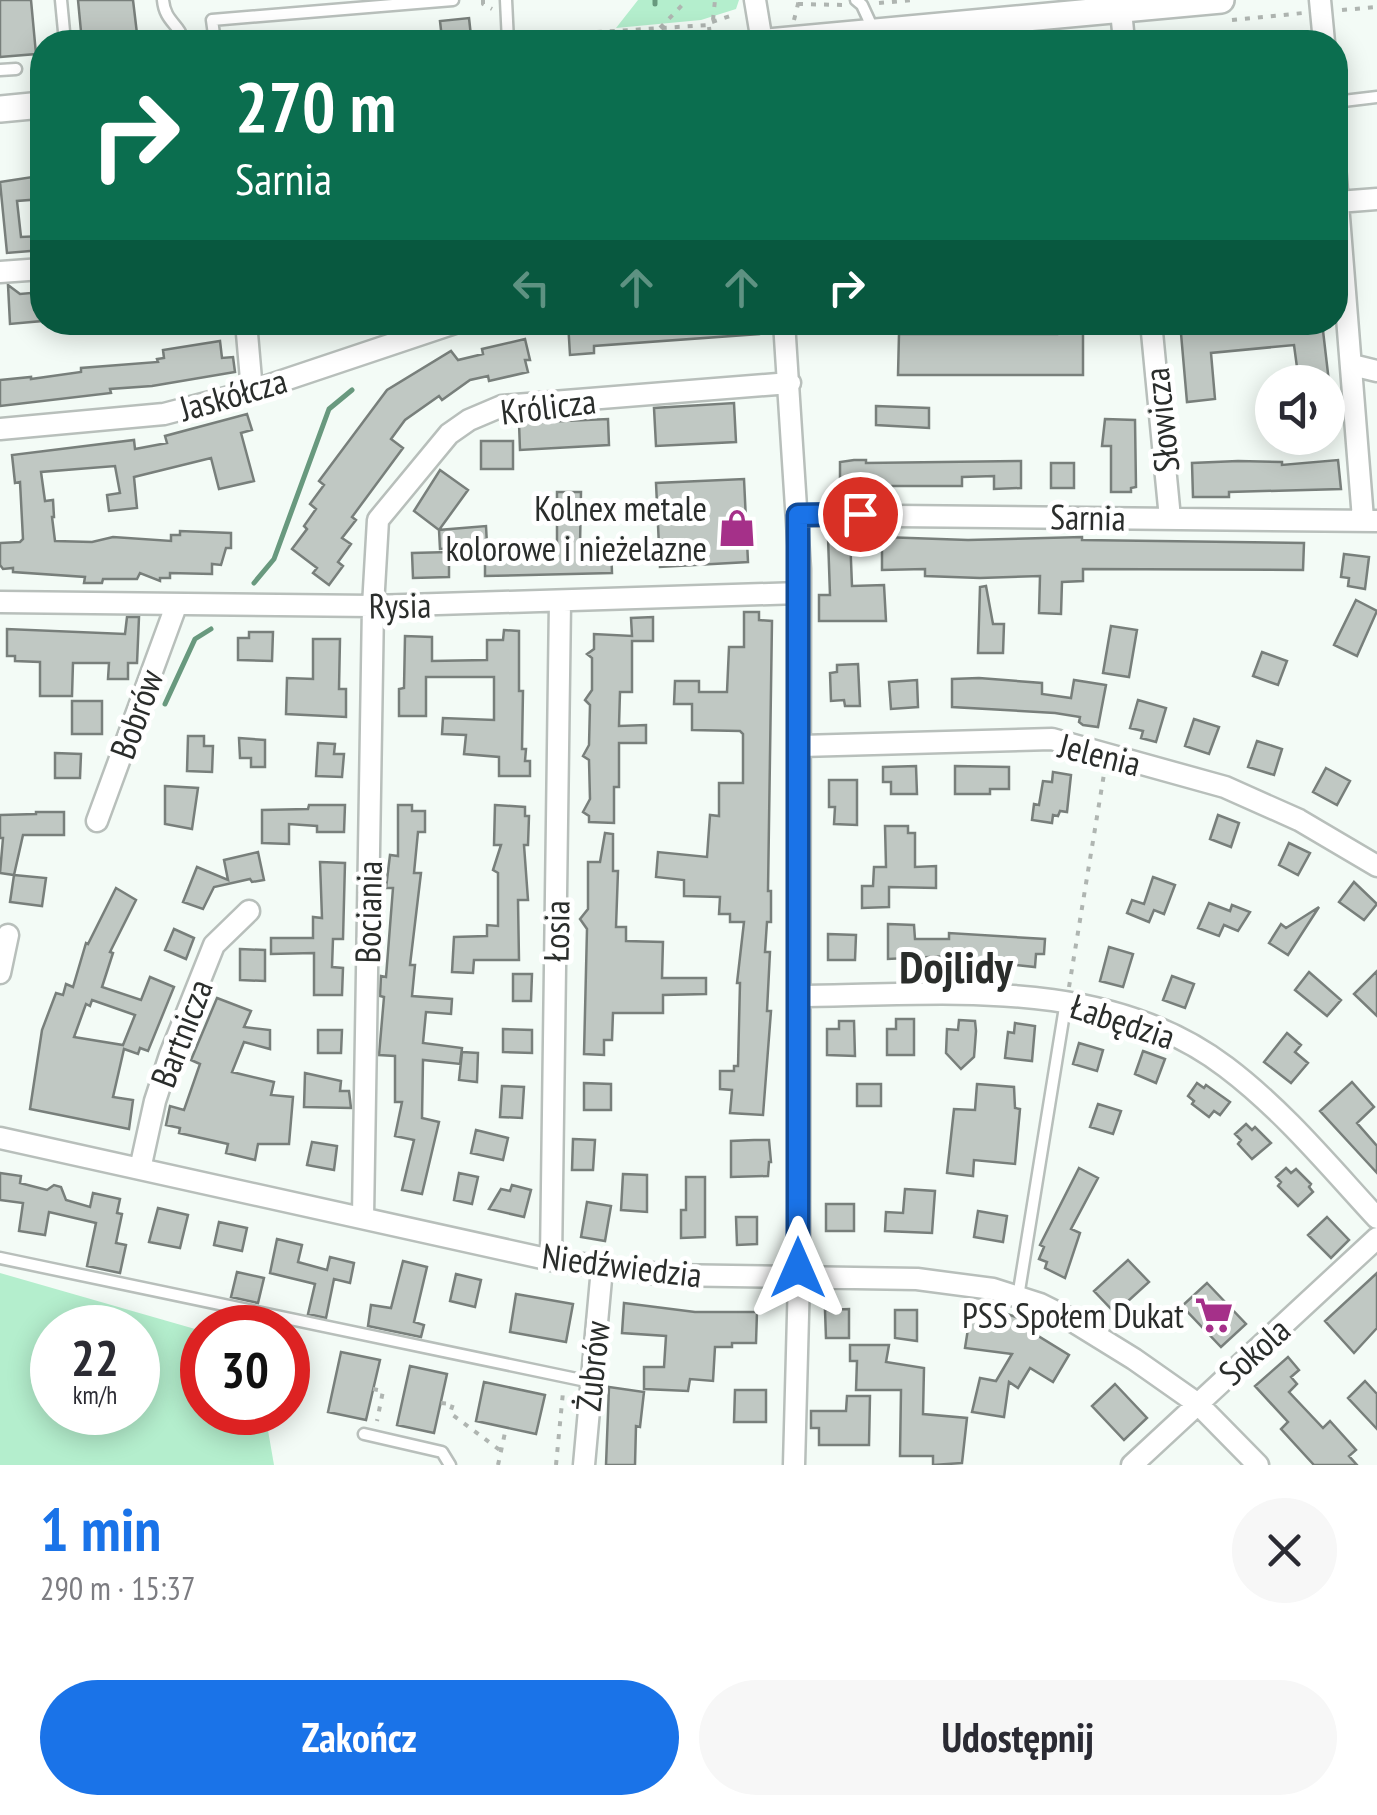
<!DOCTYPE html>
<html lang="pl">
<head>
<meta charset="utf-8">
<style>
	body { margin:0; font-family:"PT Sans Narrow",sans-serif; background:#f7f7f7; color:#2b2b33; height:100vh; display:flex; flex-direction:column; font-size:38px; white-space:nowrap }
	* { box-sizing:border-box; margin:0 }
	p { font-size:32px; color:#7c7c81 }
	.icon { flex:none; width:55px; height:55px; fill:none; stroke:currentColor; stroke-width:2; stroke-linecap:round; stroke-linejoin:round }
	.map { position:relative; height:1465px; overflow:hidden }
	.panel { display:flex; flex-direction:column; background:#fff; flex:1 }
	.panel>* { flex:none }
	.hud { position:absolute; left:30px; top:30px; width:1318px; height:305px; border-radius:40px; box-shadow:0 5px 25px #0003; background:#0b6e4f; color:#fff; overflow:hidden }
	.fabs { position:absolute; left:1255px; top:365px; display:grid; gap:20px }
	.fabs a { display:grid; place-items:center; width:90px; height:90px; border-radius:50%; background:#fff; box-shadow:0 5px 25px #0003; font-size:50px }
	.speed { position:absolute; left:30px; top:1305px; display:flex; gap:20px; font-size:50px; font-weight:700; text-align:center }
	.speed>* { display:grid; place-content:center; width:130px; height:130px; border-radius:50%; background:#fff; box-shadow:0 5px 25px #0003; line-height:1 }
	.speed small { font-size:25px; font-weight:400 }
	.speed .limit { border:15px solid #d22; background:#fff; color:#111 }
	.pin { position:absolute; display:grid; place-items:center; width:85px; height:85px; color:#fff; margin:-42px; border:5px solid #fff; border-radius:50%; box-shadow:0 2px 10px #0007 }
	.me { position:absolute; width:110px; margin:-55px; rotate:0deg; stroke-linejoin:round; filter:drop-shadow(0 0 8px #0008) }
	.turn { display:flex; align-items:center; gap:35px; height:210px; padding:0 40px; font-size:45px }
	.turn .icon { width:130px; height:130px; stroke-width:2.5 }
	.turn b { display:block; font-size:70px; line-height:85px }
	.lanes { display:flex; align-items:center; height:95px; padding:0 40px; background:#0003; justify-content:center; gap:50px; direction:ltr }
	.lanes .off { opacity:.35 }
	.round { display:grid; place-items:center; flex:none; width:105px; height:105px; border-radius:52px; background:#f7f7f7 }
	.headline { display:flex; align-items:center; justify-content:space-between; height:170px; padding:0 40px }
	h1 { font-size:60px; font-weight:800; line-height:75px; color:#1a73e8 }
	.action { display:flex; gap:20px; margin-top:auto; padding:20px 40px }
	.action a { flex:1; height:115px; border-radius:60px; background:#1a73e8; color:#fff; font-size:40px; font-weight:800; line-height:115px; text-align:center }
	.action a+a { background:#f7f7f7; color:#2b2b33 }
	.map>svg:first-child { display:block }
	.green { fill:#b4eecd; fill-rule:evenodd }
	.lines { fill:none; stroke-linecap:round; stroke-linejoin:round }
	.stream { stroke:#68997e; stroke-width:5 }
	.building { fill:#c0c8c3; stroke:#787f7b; stroke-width:2.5; fill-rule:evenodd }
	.service-casing { stroke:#b8bfbb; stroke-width:15 }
	.minor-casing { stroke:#b8bfbb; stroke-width:25 }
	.tertiary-casing { stroke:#b8bfbb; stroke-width:30 }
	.path { stroke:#afb5b1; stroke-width:4; stroke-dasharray:5 8; stroke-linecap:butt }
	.service { stroke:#fff; stroke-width:10 }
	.minor { stroke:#fff; stroke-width:20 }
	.tertiary { stroke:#fff; stroke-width:25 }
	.route-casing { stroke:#114b97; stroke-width:25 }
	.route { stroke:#1a73e8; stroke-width:18 }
	.labels { text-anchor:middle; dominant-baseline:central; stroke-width:10; stroke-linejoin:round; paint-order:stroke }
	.street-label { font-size:35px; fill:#2a2d2b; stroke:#fff }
	.poi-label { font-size:35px; fill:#2a2d2b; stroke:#fff; text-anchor:end }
	.district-label { font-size:45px; font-weight:bold; fill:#2a2d2b; stroke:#fff }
</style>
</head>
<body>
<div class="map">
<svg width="1377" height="1465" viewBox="0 0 1377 1465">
	<rect width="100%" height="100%" fill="#f3fbf6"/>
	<path class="green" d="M638,0H739L736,9L701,20L616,28Z
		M0,1273L202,1331V1412L265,1413L274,1465H0ZM52,1328H138V1412H52Z"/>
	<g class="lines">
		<path class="stream" d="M655,4V0
			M254,583L274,559L329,409L352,390
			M165,704L195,639L211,629"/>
	</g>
	<path class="building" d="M0,0H31L36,54L0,57Z
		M78,0H133L138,42H82Z
		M469,18L471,36L442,39L440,21Z
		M39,176L42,178V199L17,201L21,237L42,236V250L7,253L0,182Z
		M8,285L20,294L42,292V321L10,324Z
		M568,322H759V334L594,346V353L570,355Z
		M1057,322H1083V375H898L899,334H1057Z
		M1180,322H1218L1219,330L1252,326L1251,322H1322L1329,382H1299L1294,345L1211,353L1215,399L1187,402Z
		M525,339L530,360H525L528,372L489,381L488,376L470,380L442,400L439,396L405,420L391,439L403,448L352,517L356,520L342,538L351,544L338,562L343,566L329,585L313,573L317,568L292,549L307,529L304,526L316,509L310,504L324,485L319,481L387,390L451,351L458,360L483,354L482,349Z
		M220,341L222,358L233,357L235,372L152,386L110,389L111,393L0,406V380L31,377V379L81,372V368L158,362L157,359L164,358L163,350Z
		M734,403L736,442L656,446L654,408Z
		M876,406L929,408V428L876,425Z
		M247,414L252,430L241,433L254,481L219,489L211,458L134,477L137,508L109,511L107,495L120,493L115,466L41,472L45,501L53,500L54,517H52L55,541L92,542L113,537L171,541V535H180V531L231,533V548H226L221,565L212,564V574L170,573V578H160V581L140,573L137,579H103L102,583H84L85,577L13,572V568L3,569L0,565V543L20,542L23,539L20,482L15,483L12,455L134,440L135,449L167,443L165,436Z
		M608,419L609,445L520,450L519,423Z
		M1105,419L1135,420L1136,487L1131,488V492H1111V446H1102Z
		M481,441H513V469H481Z
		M854,460H866V463L1021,461V488L994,489V476L962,477V486H844V482H840V462Z
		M1338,460L1341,489L1229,492V497H1193L1192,463L1238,461L1282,462V465Z
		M1051,463H1074V488H1051Z
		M440,470L468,490L439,530L414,511Z
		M744,479L748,562L660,567L656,483Z
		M557,492H581L580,546L611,545L612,573L485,576V550H538V544H557Z
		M486,526L487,545L440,549L439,530Z
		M850,536L852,586L884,585L886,621H819V595H830L828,537Z
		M882,537L968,540L1082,537V540L1304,543L1303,570L1083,569V581L1062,582L1061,614L1039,613L1040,576L980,578L925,576V569L882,570Z
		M449,552V577L413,578L412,553Z
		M1344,554L1369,557L1365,589L1348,586L1349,578L1341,577Z
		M986,586L993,624H1004L1003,653H978L980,587Z
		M1356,600L1377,611L1357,656L1334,645Z
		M744,612H759V620L772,621L768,891H771V922H767L765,952H770L767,1011H771L763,1115L730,1113L732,1090L720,1089V1071H734V1066H738L740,983H737L744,922H730V914H719L720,897L684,896V880L656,877L658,852L707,857L710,815L719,816V783H743V734L740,731L692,730V704H674L675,681H699V692H727L729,647H744Z
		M127,617H139L137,663H128V679H108L109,663H73L72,696H40V662L15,661V656H7V629L125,634Z
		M653,617V641H632V692H620L619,726L646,725V743H619V787H614V823L589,822V816L583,812L590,799L589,760L583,756L589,745L590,705L585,700L592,690V658L587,654L594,649V634L632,636L631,618Z
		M1111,626L1137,630L1129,677L1103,673Z
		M504,630L519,631V691H523L522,749H526L525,761H530V776H499V757L464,754L466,735L442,734L443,718L494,720V677H426V716H399V689L404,688L405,636L432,637V661L487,660V640H503Z
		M249,632H273L272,661L238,660V638H249Z
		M313,639H340L339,689H346V717L286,714L287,678L313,679Z
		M1262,652L1287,661L1278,685L1253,676Z
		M858,664L860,706H845L844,700L831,701L830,673L837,672V665Z
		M979,678L1042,683V694L1071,698L1074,680L1106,685L1098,727L1083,725L1079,722L1080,717L1055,713L952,707V679Z
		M917,680L918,707L891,709L889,682Z
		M1138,700L1166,708L1156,742L1141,738L1143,731L1130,728Z
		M72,701H102V734H72Z
		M1194,719L1219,727L1209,754L1185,746Z
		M188,736H204V746H213L212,772L187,771Z
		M239,738L265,740V767H251V758H240Z
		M1257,741L1282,749L1274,775L1248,767Z
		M318,743L335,744L334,754H344L342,777L316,776Z
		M55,753L81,754L80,778H55Z
		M916,766L917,794H891V782H883V767Z
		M955,766L1009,767V789H990V794H955Z
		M1326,768L1350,781L1337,805L1313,792Z
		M1053,772L1071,775L1067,812L1060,811L1058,816L1053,815L1052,823L1032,820L1034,804L1039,805L1043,781L1052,782Z
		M829,780H857V825L834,824L835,807H829Z
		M165,786L198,788L192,829L165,824Z
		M309,805H345L344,832H317V826L289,824V844L262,843V810L308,809Z
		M398,805H412V811H425V832H418L414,873H421L410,965H415L412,996L452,999L451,1014L426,1012L423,1043L462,1048L460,1064L423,1060L422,1118L439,1122L422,1194L402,1190L414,1140L395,1136L402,1102H395V1056L379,1055L384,997L380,996L381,976L386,977L393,888H386L390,855L398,856Z
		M495,805L525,807V816H529L528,845H524L528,900H518L519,960H474L473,973L452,972L454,937L487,936V925L498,926V873L493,870L501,845H494Z
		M36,812H64V835H23L14,875L0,873L3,838H0V815L36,814Z
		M1218,815L1239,823L1231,847L1210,839Z
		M885,826H908V833H915V867L936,866V888L889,887V907L862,908V886H873L874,867H886Z
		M605,833L613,834V871H618L616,927H626V941L663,942L662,978H706V994L663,995V1013H613L612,1040H604V1055L584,1054L587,929L580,919L588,909V862H600Z
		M1289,843L1310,853L1298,875L1279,865Z
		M258,852L264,880L252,882L250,879L214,887L203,909L183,902L197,867L228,880L224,860Z
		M320,862L345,863L343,939H333L332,967L343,968L342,995H314V953L271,954V938H313V917L322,918Z
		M14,875L46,878L42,906L10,902Z
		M1153,877L1175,885L1164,914L1154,910L1149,922L1127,913L1132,900L1144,904Z
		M1354,882L1377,904L1364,920L1339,902Z
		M116,888L136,900L110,952L113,953L102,987L141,1000L150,977L174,987L148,1051L140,1048L138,1054L124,1049L113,1097L133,1100L129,1129L30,1109L42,1030L56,993L63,995L66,984L73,987L86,943L88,944ZM92,1000L135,1015L123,1045L74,1037L86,1004L90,1006Z
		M1209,903L1230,911L1232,905L1250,912L1238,931L1224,925L1219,936L1198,928Z
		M1319,907L1288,955L1269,943L1281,924L1286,928Z
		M888,924L914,925L915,939H949V933L1045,939L1044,954H1036L1035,967L998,963L999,960H949V956L888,959Z
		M174,929L194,938L186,959L165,950Z
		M828,934L856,935L855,960H828Z
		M1109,947L1133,954L1123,987L1100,981Z
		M240,949L265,950V981L240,980Z
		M1377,971V1016L1354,994Z
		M1309,972L1341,1000L1327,1016L1295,990Z
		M513,974H532L531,1001H513Z
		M1172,976L1194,984L1185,1008L1163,1000Z
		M217,998L251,1011L244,1027L270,1030V1049L244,1042L232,1072L274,1082L271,1095L293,1097L289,1144H258L255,1160L226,1153L228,1144L179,1133L180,1128L166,1125L170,1106L184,1110L200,1064L191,1060Z
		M896,1019H914V1055H887V1029H896Z
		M959,1020L975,1021L976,1031L974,1057L961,1069L946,1053L947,1029L958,1030Z
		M839,1021H854L855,1056L827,1055V1029H839Z
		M1015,1023L1035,1026L1032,1061L1005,1058L1008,1032L1014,1033Z
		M503,1029L532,1030V1053L503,1052Z
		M318,1030H342L341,1053H318Z
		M1287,1033L1301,1045L1295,1052L1308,1063L1291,1083L1264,1062Z
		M1079,1043L1103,1050L1097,1071L1073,1064Z
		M1143,1051L1165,1059L1156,1083L1135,1074Z
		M462,1052L478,1053L477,1082L459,1080Z
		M305,1073L341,1081L340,1091H349L351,1108L304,1107Z
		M1352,1082L1374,1107L1357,1123L1377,1146V1173L1320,1111Z
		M584,1083L611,1084V1110H584Z
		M1197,1083L1204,1088L1206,1085L1230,1102L1220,1115L1214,1111L1209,1117L1192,1104L1194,1101L1188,1096Z
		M857,1084H881V1106H857Z
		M977,1084L1014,1087L1015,1108L1020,1109L1015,1164L974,1160L973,1176L947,1173L954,1109L975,1110Z
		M502,1086L524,1087L522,1118L500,1117Z
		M1098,1104L1121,1111L1113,1134L1090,1127Z
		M1246,1124L1252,1130L1255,1127L1271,1143L1252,1159L1238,1144L1241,1140L1235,1134Z
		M476,1130L508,1138L503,1160L471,1153Z
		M573,1139L595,1140L593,1170H572Z
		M754,1140H769L771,1162H769L768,1176L731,1177V1141Z
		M312,1142L337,1146L334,1170L307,1165Z
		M1079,1168L1098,1178L1071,1229L1080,1233L1065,1278L1045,1268L1047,1262L1039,1259L1044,1247L1040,1245Z
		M1286,1168L1291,1173L1296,1169L1311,1184L1309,1187L1313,1192L1298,1206L1278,1186L1281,1182L1276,1177Z
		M0,1173L21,1176L20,1183L47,1190L54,1185L61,1187L66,1200L90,1207L93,1193L120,1199L117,1213L122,1214L116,1243L126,1245L120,1273L87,1266L96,1223L49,1212L45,1235L19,1231L23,1203L0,1200Z
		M459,1173L478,1177L472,1204L454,1200Z
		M623,1174L647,1175V1212L621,1210Z
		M686,1177H705V1237L681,1238V1210H686Z
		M512,1185L531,1190L524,1217L489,1209L501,1189L510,1191Z
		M905,1189L935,1191L932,1233L885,1231L886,1212L903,1213Z
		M587,1202L611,1206L605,1241L581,1237Z
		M826,1204H854V1231H826Z
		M158,1208L188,1215L180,1248L149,1242Z
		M978,1211L1007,1216L1003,1242L974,1237Z
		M736,1217H757V1244L737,1245Z
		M1327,1217L1349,1240L1331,1258L1308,1235Z
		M219,1222L247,1228L242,1251L214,1245Z
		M277,1239L302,1245L298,1262L327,1270L330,1257L354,1263L350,1283L334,1279L326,1318L308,1314L315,1284L270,1273Z
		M1128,1260L1149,1282L1115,1313L1094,1291Z
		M403,1261L427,1267L414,1322L424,1325L421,1337L368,1326L371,1305L391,1308Z
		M237,1272L264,1278L258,1303L231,1297Z
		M1377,1273V1328L1354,1353L1325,1321Z
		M456,1274L481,1280L475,1307L450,1301Z
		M1207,1283L1246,1324L1221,1347L1182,1306Z
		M516,1294L573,1304L566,1342L510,1332Z
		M624,1303L695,1312H757L756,1343H732V1347H715L713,1381L690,1379L688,1391L644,1389V1367H664L666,1336L622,1333Z
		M849,1309V1338H826L825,1310Z
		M895,1310H917V1341L895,1338Z
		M1007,1314L1022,1319L1027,1329L1069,1355L1053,1382L1030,1368L1018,1388L1009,1382L1004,1417L972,1412L980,1378L996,1381L1012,1354L965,1348L970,1316L1006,1320Z
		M850,1345H889L886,1362L924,1368L923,1414L967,1418L962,1463L933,1465V1456H900L901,1390H856L857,1361H850Z
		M341,1352L380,1360L366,1420L328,1412Z
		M1288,1357L1299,1370L1291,1377L1297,1384L1289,1392L1323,1428L1330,1421L1356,1450L1349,1456L1357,1465H1314L1281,1429L1288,1422L1255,1386Z
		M410,1366L447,1374L434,1433L397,1425Z
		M1365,1381L1377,1394V1429L1348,1398Z
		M484,1382L545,1395L536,1434L476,1421Z
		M1115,1384L1147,1418L1124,1440L1092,1406Z
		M609,1387L644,1392L640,1427L636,1426L635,1465H606Z
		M735,1390H766V1422H734Z
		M847,1396H870L869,1445H819V1428H811V1411H846Z"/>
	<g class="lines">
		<g class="service-casing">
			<path id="service" d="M61,0L65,42
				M163,0C165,23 181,24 183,42
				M506,0L508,42
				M856,0L862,5L874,31
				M215,42L212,20L453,0
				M0,70L16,69
				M1335,102L1377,97
				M0,1258L591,1382
				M1018,1297L1066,1001
				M364,1434L442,1452L450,1465"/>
		</g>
		<g class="minor-casing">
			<path id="minor" d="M755,0L762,42
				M1320,0L1324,42
				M1121,10L1124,42
				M1335,166L1363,519
				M1338,202L1377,199
				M0,272L42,269
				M246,322L252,391
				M784,322L800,569L799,1278L794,1465
				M1151,322L1170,518
				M1352,365L1377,371
				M0,429L164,414L252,391L458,322
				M799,515L1377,521
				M0,602L373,606L800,593
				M801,746L1052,739L1225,787L1299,820L1377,866
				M97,821L176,606
				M0,973L8,935
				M800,996C943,995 1105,975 1226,1067C1283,1110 1329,1166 1377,1218
				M0,1138L551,1260L666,1275L917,1279L993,1289L1040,1304L1066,1317L1134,1359L1198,1404L1258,1465
				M140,1169L155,1101L170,1055L214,945L249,911
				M363,1217L373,606L378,520L449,434L469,420L502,406L790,383
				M551,1260L560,602
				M584,1465L602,1268
				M1132,1465L1377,1238"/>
		</g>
		<g class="tertiary-casing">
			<path id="tertiary" d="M768,42L1221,0
				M0,109L42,105"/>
		</g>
		<path class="path" d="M483,0V4L492,9
			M879,3L914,0
			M798,4L844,5
			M1342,10L1377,7
			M713,20L715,0
			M794,20L799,0
			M1232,20L1303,13
			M712,22L736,14
			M709,27L711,42
			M660,28L687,0
			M519,37L709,25
			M450,42L494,39
			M1069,987L1104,774
			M373,1389L383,1391L377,1421
			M441,1403L453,1404L450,1413L501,1451
			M498,1465L506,1428
			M556,1465L563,1392"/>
		<use href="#service" class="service"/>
		<use href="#minor" class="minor"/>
		<use href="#tertiary" class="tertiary"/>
	</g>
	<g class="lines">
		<g class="route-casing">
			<path id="route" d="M798,1268V515L860,514"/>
		</g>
		<use href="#route" class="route"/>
	</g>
	<defs>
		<g id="shop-bare" transform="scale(3)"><path d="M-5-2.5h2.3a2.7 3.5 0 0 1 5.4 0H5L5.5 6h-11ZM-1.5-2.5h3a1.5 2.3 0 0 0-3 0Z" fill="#a53089" stroke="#fff" stroke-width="2.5" paint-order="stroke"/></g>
		<g id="supermarket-bare" transform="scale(3)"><path d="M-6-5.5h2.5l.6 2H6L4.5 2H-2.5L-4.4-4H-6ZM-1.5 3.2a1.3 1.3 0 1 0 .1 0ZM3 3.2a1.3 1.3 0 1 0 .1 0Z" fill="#a53089" stroke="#fff" stroke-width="2.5" paint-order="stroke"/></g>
	</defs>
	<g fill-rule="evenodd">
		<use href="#shop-bare" x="737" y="528"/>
		<use href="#supermarket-bare" x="1214" y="1315"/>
	</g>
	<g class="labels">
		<g class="street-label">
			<text transform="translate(233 394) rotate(-16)">Jaskółcza</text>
			<text transform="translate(548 406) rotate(-7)">Królicza</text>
			<text transform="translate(1161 420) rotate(-96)">Słowicza</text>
			<text transform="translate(1088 517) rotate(1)">Sarnia</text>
			<text transform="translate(400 605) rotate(-1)">Rysia</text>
			<text transform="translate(136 714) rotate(-70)">Bobrów</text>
			<text transform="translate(1100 754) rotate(14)">Jelenia</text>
			<text transform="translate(368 912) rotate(-89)">Bociania</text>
			<text transform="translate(556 931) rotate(-89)">Łosia</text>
			<text transform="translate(1123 1021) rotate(18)">Łabędzia</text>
			<text transform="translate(181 1033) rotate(-69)">Bartnicza</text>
			<text transform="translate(622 1265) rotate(7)">Niedźwiedzia</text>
			<text transform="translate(1254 1351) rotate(-42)">Sokola</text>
			<text transform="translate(592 1366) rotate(-84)">Żubrów</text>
		</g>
		<g class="poi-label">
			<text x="707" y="508">Kolnex metale<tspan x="707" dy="40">kolorowe i nieżelazne</tspan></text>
			<text x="1184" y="1315">PSS Społem Dukat</text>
		</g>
		<g class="district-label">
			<text x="956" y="966">Dojlidy</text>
		</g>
	</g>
</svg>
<div class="fabs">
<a><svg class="icon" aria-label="sound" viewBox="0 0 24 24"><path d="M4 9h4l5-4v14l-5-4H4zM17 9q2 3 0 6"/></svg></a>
</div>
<div class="speed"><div>22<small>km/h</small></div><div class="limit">30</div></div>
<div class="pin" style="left:860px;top:514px;background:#d93025"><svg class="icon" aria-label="arrive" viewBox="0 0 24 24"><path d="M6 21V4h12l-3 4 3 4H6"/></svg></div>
<svg class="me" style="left:798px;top:1268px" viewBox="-20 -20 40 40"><path d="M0-17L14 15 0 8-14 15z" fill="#1a73e8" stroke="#fff" stroke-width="4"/></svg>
<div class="hud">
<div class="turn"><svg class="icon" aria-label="right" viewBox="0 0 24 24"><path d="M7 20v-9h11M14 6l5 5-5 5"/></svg><div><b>270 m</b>Sarnia</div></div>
<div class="lanes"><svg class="icon off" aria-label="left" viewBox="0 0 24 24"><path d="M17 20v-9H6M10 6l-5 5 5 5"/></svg><svg class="icon off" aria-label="ahead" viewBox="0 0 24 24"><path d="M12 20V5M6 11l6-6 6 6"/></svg><svg class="icon off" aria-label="ahead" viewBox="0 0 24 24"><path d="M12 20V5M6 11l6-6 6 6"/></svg><svg class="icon" aria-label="right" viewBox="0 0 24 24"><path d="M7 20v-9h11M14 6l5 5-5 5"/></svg></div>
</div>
</div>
<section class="panel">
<div class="headline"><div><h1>1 min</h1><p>290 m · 15:37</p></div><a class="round"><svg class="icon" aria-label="close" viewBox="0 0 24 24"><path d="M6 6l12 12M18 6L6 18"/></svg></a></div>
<div class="action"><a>Zakończ</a><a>Udostępnij</a></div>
</section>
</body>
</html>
